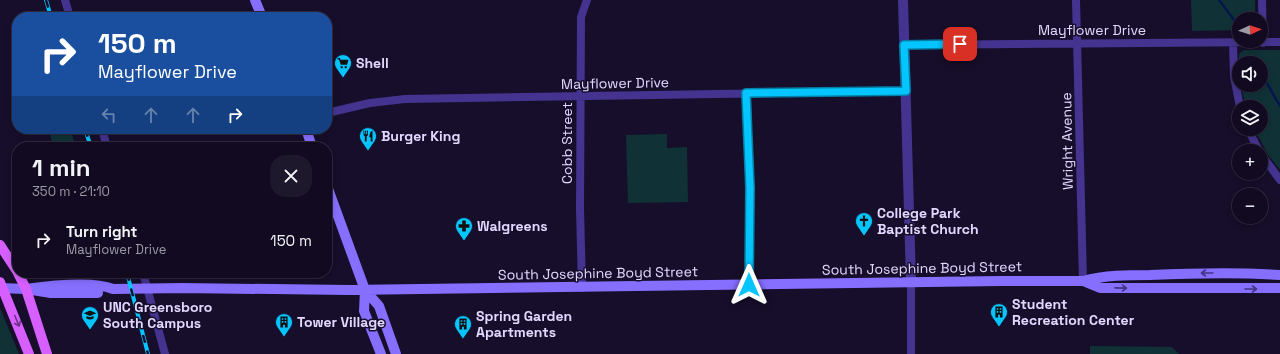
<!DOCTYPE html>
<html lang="en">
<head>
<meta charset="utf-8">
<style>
	body { margin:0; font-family:"Space Grotesk",sans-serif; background:#1e182d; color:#f1f3f6; height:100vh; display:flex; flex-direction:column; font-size:15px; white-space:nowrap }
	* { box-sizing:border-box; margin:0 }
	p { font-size:13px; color:#9c9aa5 }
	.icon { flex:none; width:22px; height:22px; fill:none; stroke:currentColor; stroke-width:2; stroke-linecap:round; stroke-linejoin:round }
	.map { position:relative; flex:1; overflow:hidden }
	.side { position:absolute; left:12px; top:142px; width:320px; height:136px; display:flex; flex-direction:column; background:#110a20; border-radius:16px; box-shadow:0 2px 6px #0003,0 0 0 1px #302b3e }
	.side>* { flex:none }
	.top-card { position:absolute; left:12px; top:12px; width:320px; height:122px; border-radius:16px; box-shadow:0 2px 6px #0003,0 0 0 1px #302b3e; background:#1a4fa0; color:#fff; overflow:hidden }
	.needle { width:26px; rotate:87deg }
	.tools { position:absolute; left:1232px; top:12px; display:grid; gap:8px }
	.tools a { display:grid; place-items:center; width:36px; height:36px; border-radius:50%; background:#110a20; box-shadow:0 2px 6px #0003,0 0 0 1px #302b3e; font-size:20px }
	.pin { position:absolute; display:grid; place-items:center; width:34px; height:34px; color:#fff; margin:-17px; border-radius:8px; box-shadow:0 2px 6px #0006 }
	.me { position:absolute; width:44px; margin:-22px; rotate:0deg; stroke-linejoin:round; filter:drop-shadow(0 0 3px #0008) }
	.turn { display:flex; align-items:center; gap:14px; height:84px; padding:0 20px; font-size:18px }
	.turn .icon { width:52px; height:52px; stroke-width:2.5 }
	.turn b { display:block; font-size:28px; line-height:34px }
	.lanes { display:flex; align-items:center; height:38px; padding:0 20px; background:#0003; justify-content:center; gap:20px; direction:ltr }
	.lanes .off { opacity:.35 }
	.round { display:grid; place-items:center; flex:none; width:42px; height:42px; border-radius:16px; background:#1e182d }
	.summary { display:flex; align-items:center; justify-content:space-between; height:68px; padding:0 20px }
	h1 { font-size:24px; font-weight:700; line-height:30px }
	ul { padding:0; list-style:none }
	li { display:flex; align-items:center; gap:12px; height:60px; padding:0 20px }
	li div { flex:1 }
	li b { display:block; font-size:15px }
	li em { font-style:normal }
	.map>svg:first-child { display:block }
	.green { fill:#103236 }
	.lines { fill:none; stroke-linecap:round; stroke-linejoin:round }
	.stream { stroke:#05164d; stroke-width:2.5 }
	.minor { stroke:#44348f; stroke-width:8 }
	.tertiary { stroke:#44348f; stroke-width:10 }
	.secondary { stroke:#866fff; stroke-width:10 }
	.primary { stroke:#d85fff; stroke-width:10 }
	.rail-casing { stroke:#04c5ff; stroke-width:4 }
	.rail { stroke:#170e2b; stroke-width:2.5; stroke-dasharray:8; stroke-linecap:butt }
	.oneway { stroke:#433580 }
	.oneway2 { stroke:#6e328a }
	.route-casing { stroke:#0380a6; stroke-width:10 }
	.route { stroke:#04c5ff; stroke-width:7 }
	.labels { text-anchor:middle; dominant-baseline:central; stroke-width:3; stroke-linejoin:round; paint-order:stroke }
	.street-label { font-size:14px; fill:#e2d8ff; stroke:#170e2b }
	.poi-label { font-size:14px; font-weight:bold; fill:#e2d8ff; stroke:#170e2b; text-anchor:start }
</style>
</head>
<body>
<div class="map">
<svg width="1280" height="354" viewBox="0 0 1280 354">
	<rect width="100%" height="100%" fill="#170e2b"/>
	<path class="green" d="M1191,0H1255V19H1239V30L1192,31Z
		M1244,50H1280V170L1269,156L1254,129H1261V107H1246L1245,105L1241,85H1261V63H1239V69V54Z
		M49,129H70L76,147H53Z
		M667,134V148L687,147L688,202L628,203L626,135Z
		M0,308L19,354H0Z
		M1090,346L1172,347L1179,354H1090Z"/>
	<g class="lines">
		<path class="stream" d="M1219,0L1238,25
			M1253,57L1256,63
			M1261,73L1280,106"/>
		<path class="minor" d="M65,0L70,17
			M1076,0L1083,281
			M1262,0L1263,43
			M1233,43L1234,76L1240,107
			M904,45L1280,42
			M747,93L750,213L749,285
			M327,113L370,103L405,99L906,91
			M102,129L107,147
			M1248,129L1259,151
			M1261,154L1280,180
			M143,273L165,354
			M582,288L580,208L581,17L587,0
			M911,354V282"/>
		<path class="tertiary" d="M903,0L911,282"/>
		<path class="secondary" d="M255,0L262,17
			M306,129L312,147
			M327,186L365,290L379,306L396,354
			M1083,281L1100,288H1280
			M0,288L26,289L51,293H98
			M26,289C48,286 93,281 113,289L182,288L349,290L1001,281H1083C1105,275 1128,275 1150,275C1194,273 1237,272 1280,275
			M365,290L364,311L381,354"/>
		<path class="primary" d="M0,245L17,271
			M18,273L26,289L47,354
			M0,282L29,354"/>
		<g class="rail-casing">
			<path id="rail" d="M46,0L51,17
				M85,129L91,147
				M127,273L148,354"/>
		</g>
		<use href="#rail" class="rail"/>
	</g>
	<defs><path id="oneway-shaft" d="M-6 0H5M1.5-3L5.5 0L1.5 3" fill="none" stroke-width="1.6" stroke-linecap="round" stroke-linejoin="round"/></defs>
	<g class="oneway">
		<use href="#oneway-shaft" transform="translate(1207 273) rotate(180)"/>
		<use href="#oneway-shaft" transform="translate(1121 288) rotate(1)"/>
		<use href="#oneway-shaft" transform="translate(1251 289)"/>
	</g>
	<use class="oneway2" href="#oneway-shaft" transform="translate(17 321) rotate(68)"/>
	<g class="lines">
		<g class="route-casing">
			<path id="route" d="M749,285L750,188L746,93L906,91L904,45L960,44"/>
		</g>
		<use href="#route" class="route"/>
	</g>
	<defs>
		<g id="supermarket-pin" transform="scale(0.9)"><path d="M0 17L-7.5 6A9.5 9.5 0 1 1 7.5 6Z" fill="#04c5ff" stroke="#170e2b"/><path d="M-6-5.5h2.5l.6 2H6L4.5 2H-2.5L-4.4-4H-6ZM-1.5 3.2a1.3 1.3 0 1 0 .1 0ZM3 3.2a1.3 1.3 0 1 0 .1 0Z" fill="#111"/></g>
		<g id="restaurant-pin" transform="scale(0.9)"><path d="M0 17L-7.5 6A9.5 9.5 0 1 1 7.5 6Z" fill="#04c5ff" stroke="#170e2b"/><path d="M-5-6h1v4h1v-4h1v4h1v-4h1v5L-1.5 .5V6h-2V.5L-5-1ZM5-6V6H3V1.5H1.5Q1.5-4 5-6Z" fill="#111"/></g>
		<g id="church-pin" transform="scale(0.9)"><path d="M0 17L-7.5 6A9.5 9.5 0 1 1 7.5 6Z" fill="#04c5ff" stroke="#170e2b"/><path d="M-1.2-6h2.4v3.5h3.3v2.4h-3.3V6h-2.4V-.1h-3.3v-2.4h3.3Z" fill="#111"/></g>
		<g id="pharmacy-pin" transform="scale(0.9)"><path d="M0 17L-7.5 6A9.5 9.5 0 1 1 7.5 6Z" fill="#04c5ff" stroke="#170e2b"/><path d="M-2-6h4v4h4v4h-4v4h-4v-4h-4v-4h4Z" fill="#111"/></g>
		<g id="building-pin" transform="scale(0.9)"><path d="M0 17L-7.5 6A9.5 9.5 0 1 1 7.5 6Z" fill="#04c5ff" stroke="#170e2b"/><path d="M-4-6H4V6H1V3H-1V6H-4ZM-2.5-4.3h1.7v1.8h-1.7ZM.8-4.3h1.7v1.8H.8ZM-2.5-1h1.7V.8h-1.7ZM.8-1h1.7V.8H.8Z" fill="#111"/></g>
		<g id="university-pin" transform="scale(0.9)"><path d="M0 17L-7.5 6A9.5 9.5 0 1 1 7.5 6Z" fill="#04c5ff" stroke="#170e2b"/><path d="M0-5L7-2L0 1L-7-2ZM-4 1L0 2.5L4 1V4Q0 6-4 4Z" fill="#111"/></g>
	</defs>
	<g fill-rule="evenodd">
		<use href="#supermarket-pin" x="343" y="63"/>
		<use href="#restaurant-pin" x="368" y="136"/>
		<use href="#church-pin" x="864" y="221"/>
		<use href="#pharmacy-pin" x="464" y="226"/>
		<use href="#building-pin" x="999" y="312"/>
		<use href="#university-pin" x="90" y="315"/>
		<use href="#building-pin" x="284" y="322"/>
		<use href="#building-pin" x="463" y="324"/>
	</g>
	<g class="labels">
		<g class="street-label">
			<text x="1092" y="30">Mayflower Drive</text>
			<text transform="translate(615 83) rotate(-1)">Mayflower Drive</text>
			<text transform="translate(1067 141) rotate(-91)">Wright Avenue</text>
			<text transform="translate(567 143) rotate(-90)">Cobb Street</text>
			<text transform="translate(922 268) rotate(-1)">South Josephine Boyd Street</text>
			<text transform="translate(598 273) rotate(-1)">South Josephine Boyd Street</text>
		</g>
		<g class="poi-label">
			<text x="356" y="63">Shell</text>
			<text x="381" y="136">Burger King</text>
			<text x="877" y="213">College Park<tspan x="877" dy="16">Baptist Church</tspan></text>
			<text x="477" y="226">Walgreens</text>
			<text x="1012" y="304">Student<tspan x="1012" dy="16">Recreation Center</tspan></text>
			<text x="103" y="307">UNC Greensboro<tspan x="103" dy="16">South Campus</tspan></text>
			<text x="476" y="316">Spring Garden<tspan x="476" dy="16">Apartments</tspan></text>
			<text x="297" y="322">Tower Village</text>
		</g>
	</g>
</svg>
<div class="tools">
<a><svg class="needle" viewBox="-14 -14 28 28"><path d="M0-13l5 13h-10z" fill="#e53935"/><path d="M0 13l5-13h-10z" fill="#9c9aa5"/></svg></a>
<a><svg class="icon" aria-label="sound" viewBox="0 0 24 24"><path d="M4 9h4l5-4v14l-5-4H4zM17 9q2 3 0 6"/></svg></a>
<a><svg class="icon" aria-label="layers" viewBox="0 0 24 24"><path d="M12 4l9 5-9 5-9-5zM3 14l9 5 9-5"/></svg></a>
<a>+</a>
<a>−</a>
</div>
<div class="pin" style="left:960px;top:44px;background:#d93025"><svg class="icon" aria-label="arrive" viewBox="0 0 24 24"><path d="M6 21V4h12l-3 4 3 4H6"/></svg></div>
<svg class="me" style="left:749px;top:285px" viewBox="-20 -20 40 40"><path d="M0-17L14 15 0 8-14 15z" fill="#04c5ff" stroke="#fff" stroke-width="4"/></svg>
<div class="top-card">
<div class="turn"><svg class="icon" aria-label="right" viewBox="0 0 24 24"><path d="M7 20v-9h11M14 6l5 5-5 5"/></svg><div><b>150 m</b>Mayflower Drive</div></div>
<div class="lanes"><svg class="icon off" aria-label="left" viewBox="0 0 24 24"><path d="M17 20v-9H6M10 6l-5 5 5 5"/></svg><svg class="icon off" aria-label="ahead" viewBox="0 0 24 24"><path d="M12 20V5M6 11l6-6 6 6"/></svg><svg class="icon off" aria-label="ahead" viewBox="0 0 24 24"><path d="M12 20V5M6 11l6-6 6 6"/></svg><svg class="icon" aria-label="right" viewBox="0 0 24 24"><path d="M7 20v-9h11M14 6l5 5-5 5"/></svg></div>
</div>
<section class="side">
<div class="summary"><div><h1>1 min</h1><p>350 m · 21:10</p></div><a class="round"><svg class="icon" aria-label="close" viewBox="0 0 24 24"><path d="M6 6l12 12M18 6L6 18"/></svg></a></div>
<ul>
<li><svg class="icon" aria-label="right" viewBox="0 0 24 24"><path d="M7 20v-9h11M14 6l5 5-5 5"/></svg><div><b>Turn right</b><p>Mayflower Drive</p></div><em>150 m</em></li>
</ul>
</section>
</div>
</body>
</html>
